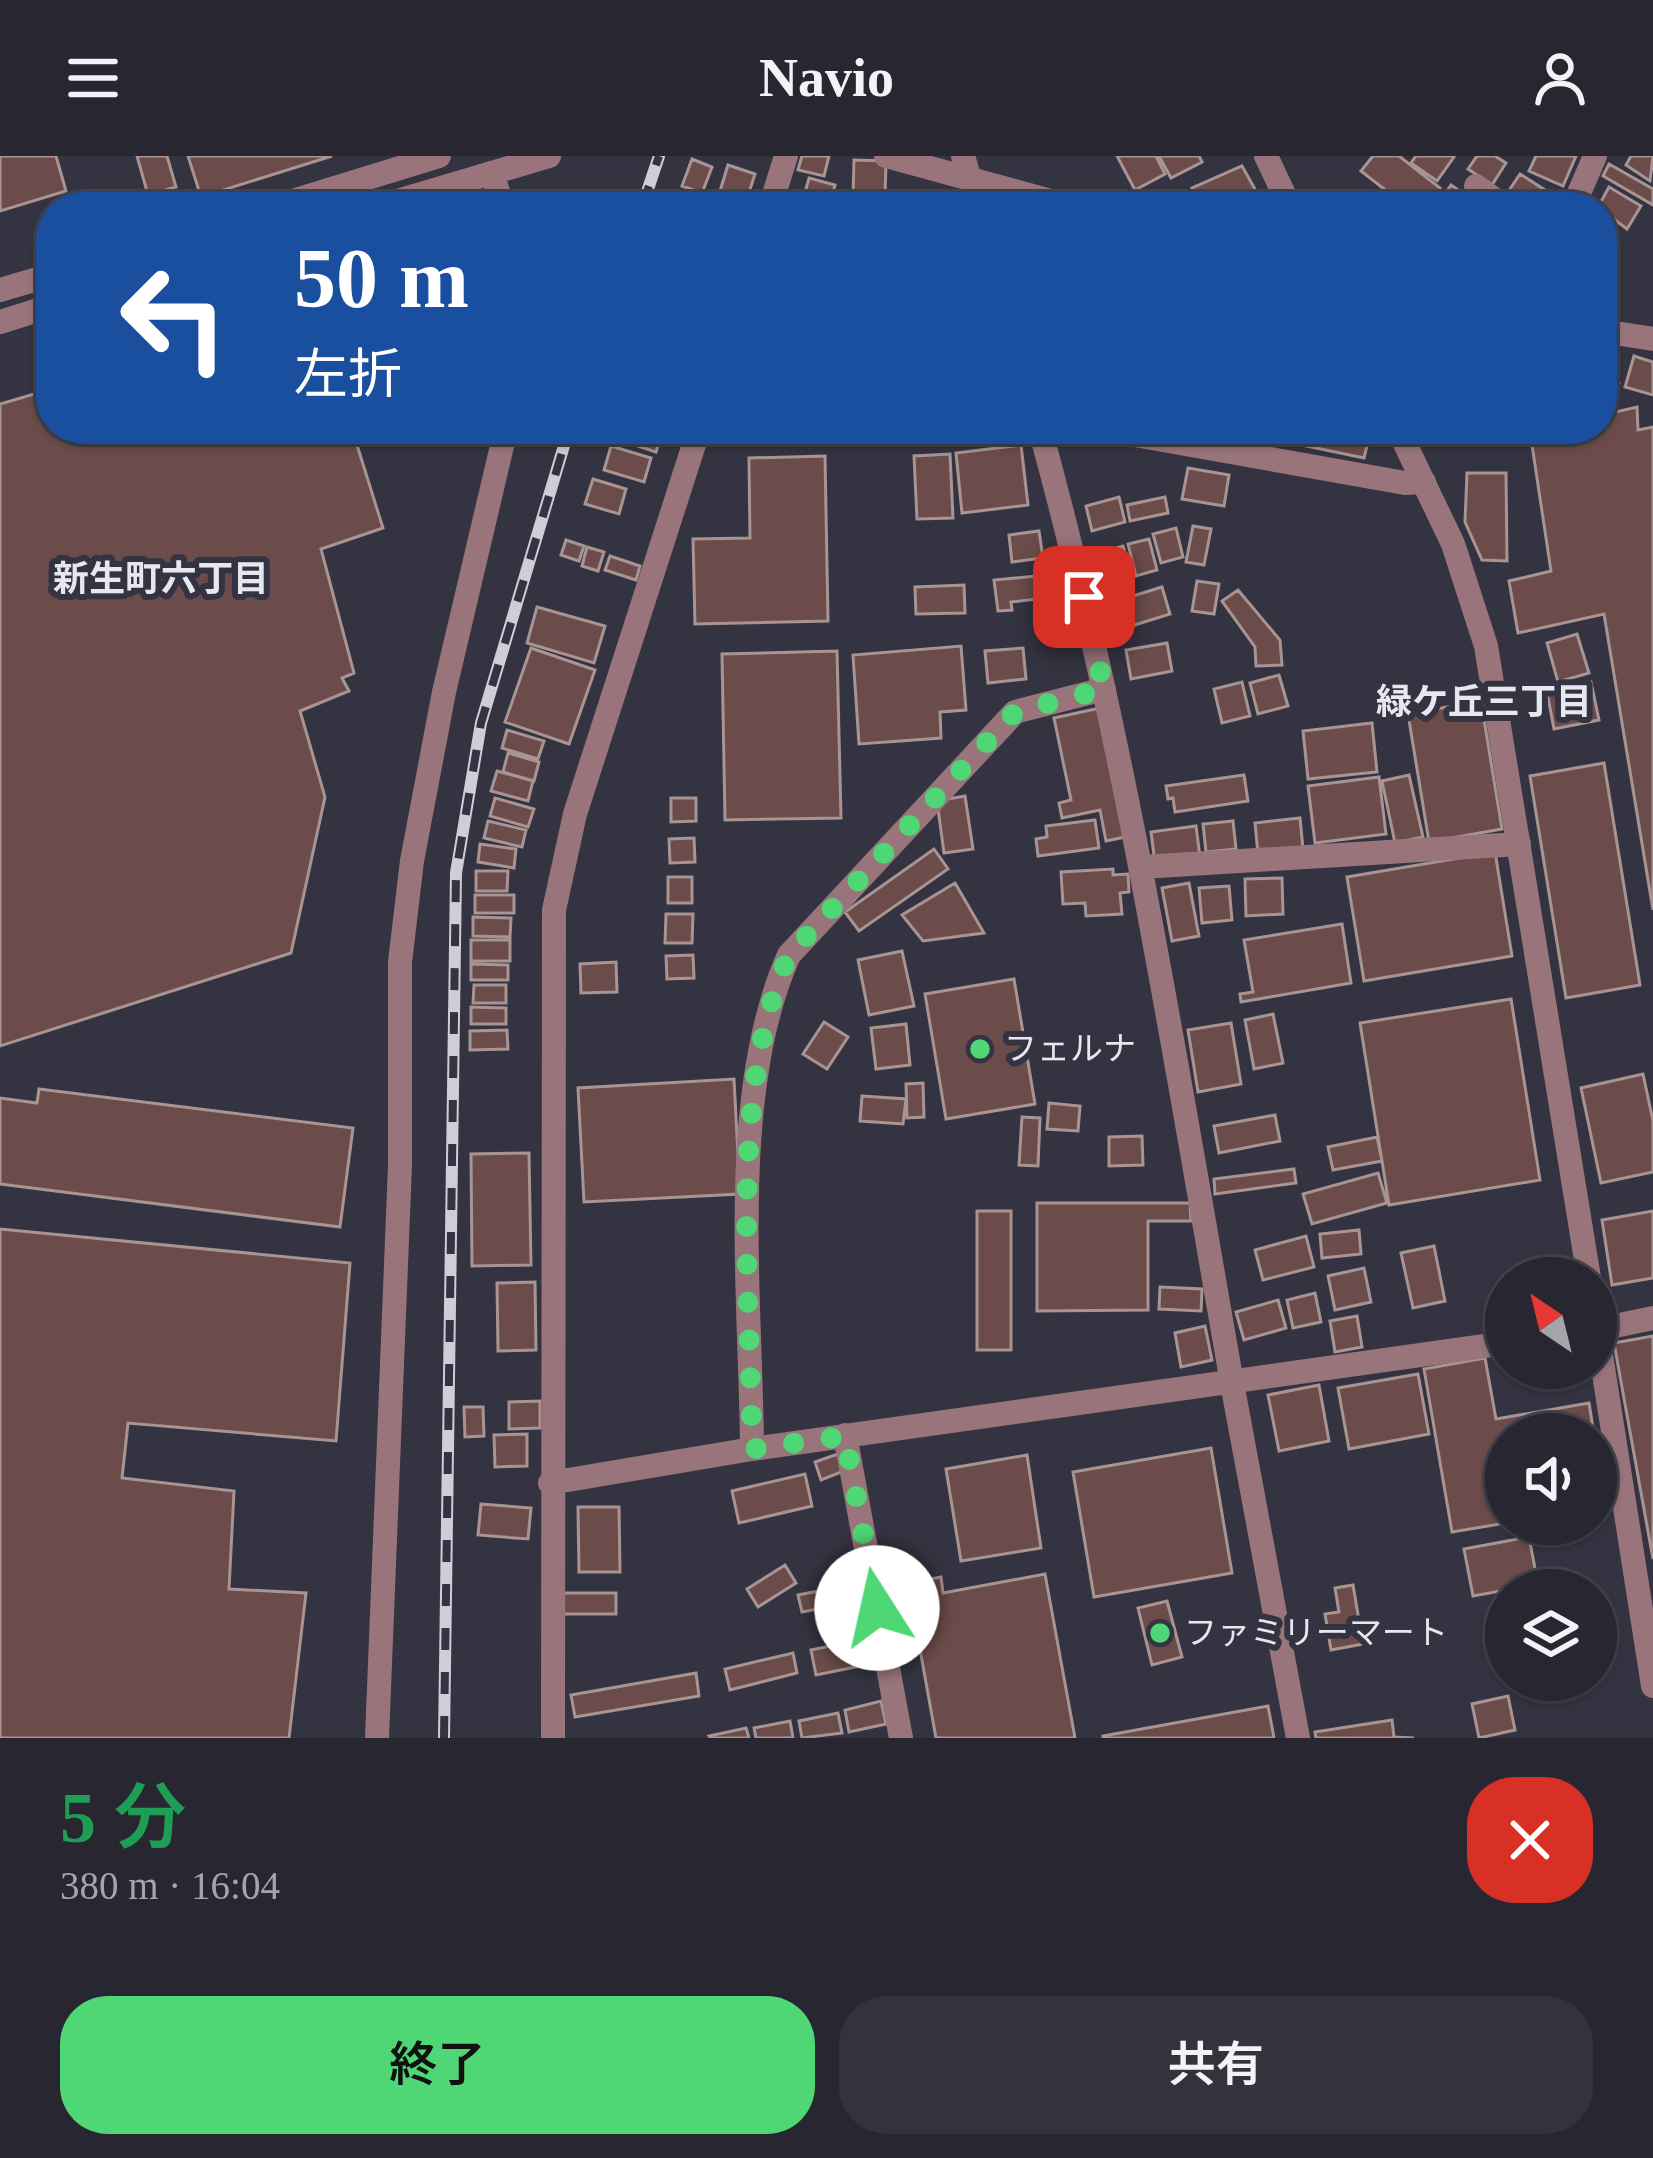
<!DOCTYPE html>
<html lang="ja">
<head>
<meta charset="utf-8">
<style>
	body { margin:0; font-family:"Times New Roman","Noto Sans JP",serif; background:#33323d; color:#f1f3f6; height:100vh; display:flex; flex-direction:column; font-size:45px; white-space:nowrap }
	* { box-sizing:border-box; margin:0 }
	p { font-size:39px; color:#a4a5ab }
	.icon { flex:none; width:66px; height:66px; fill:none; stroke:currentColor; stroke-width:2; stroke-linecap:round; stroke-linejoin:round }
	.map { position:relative; height:1582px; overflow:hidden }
	.panel { display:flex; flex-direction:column; background:#272631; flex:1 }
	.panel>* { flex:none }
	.top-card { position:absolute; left:36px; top:36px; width:1581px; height:252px; border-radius:48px; box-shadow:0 3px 9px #0004,0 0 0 3px #43434d; background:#1a4fa0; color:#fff; overflow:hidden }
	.needle { width:78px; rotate:325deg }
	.buttons { position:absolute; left:1485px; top:1101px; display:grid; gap:24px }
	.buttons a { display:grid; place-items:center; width:132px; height:132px; border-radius:50%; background:#272631; box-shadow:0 3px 9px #0004,0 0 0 3px #43434d; font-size:60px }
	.pin { position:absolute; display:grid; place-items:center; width:102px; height:102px; color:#fff; margin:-51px; border-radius:24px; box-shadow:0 6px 18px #0006 }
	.me { position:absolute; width:132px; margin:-66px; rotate:350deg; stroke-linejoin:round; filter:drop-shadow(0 0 9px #0008) }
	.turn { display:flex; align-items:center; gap:42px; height:252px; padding:0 60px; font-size:54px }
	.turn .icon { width:156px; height:156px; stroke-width:2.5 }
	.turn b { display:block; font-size:84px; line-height:102px }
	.round { display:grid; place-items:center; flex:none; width:126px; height:126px; border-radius:48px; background:#33323d }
	.head { display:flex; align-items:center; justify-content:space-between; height:204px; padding:0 60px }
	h1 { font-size:72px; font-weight:600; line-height:90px; color:#1e9e55 }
	.button { display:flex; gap:24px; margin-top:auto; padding:24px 60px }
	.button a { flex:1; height:138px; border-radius:48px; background:#4fd675; color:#111; font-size:48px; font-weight:600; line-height:138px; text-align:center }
	.button a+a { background:#33323d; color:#f1f3f6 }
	header { display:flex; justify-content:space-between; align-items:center; height:156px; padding:0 60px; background:#272631; font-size:54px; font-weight:600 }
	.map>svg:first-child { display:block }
	.building { fill:#6b4c4a; stroke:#a89492; stroke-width:3 }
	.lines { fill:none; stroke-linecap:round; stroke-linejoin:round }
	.minor { stroke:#99757b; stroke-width:24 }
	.tertiary { stroke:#99757b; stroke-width:24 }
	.rail-casing { stroke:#ceced8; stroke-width:12 }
	.rail { stroke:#343341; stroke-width:8; stroke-dasharray:22; stroke-linecap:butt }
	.route { stroke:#4fd675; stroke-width:21; stroke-dasharray:0 37.8 }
	.poi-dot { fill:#4fd675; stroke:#343341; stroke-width:4.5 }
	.labels { text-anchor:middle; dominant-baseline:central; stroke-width:12; stroke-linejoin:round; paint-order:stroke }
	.poi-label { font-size:33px; fill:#e7e7f0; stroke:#343341; text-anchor:start }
	.neighbourhood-label { font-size:36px; font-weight:bold; fill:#e7e7f0; stroke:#343341 }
</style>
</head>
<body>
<header><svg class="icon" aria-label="menu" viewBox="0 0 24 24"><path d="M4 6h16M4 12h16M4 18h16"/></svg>Navio<svg class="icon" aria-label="person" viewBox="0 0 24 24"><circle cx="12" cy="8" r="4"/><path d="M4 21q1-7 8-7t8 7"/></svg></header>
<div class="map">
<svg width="1653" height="1582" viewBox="0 0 1653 1582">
	<rect width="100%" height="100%" fill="#343341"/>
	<path class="building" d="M0,0H56L66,35L0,55Z
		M137,0H167L176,31L148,39Z
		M188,0H332L201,41Z
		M802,0H829L824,20L798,14Z
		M1117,0H1156L1165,18L1135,34Z
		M1159,0H1199L1202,6L1171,22Z
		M1373,0H1399L1440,32L1426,51H1407L1361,15Z
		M1416,0H1453L1454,1L1437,25L1411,7Z
		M1477,0H1495L1506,7L1492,29L1468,13Z
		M1536,0H1576L1563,30L1529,15Z
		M1631,0H1653L1650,25L1626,9Z
		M692,3L712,11L702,37L682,30Z
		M854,4L886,5L885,42L853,41Z
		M1609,8L1653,33V49L1603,20Z
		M728,9L755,18L747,43L720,35Z
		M1242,10L1265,51H1231L1228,46L1203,51L1192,32Z
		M1520,18L1545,34L1533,51H1519L1504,42Z
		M809,22L835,29L830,48L804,40Z
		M1451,29L1467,40L1459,51H1436Z
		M1609,31L1641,50L1627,73L1598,51Z
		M687,38L729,51H683Z
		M1634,200L1653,206V239L1625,231Z
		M1613,202L1619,227L1602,231V204Z
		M51,233V273H352L383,372L321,393L354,517L342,522L349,535L300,555L325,641L291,797L0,890V248Z
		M1637,251L1638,274L1653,271V754L1604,458L1518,477L1509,425L1551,415L1532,289L1558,284L1557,273H1602V259Z
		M630,273H663L656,296L626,286Z
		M1275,273H1371L1364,302L1273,283Z
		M1021,289L1028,349L962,357L956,297Z
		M611,290L651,302L644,326L604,314Z
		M950,298L953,362L917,363L914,300Z
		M825,300L828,465L695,468L693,383L750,382L749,302Z
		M1188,312L1229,319L1224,350L1182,343Z
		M1467,317H1506L1507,405L1482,404L1465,366Z
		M593,323L626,333L619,358L585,348Z
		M1119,341L1125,366L1092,375L1086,350Z
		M1165,341L1168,357L1130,365L1127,349Z
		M1193,370L1211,373L1204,409L1186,406Z
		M1176,372L1183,401L1161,407L1153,378Z
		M1039,375L1043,402L1012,406L1009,379Z
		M1149,383L1157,414L1136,420L1128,388Z
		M566,384L584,390L579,405L561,399Z
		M1123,390L1129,411L1104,418L1098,397Z
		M587,391L604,396L598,415L582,410Z
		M610,400L640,410L636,424L605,414Z
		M1059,400L1063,440L1011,446L1012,454L998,455L994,424L1047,419L1045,402Z
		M1197,425L1219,428L1214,458L1192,455Z
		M964,429L965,457L916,458L915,431Z
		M1162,431L1170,458L1128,471L1120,444Z
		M1238,434L1280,484L1282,509L1256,510L1255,491L1222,445Z
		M537,451L605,470L594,507L527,487Z
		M1577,478L1589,517L1558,526L1547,487Z
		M1167,487L1172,515L1131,523L1126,494Z
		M961,490L966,554L940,556L941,582L859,588L853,499Z
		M531,492L595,514L569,588L505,566Z
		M1023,492L1026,523L988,527L985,495Z
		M837,495L841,662L725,664L722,498Z
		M1279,519L1288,550L1258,558L1250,527Z
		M1242,526L1250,560L1222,567L1214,533Z
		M1591,526L1599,564L1554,573L1547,536Z
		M1481,545L1502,673L1429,686L1408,558Z
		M1100,552L1125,681L1106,685L1100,654L1062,662L1059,647L1071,644L1054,562Z
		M1372,567L1377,616L1308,623L1303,575Z
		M507,574L544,585L538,603L502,592Z
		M508,597L539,606L534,625L503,616Z
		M1604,607L1640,829L1566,842L1530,620Z
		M497,615L533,625L528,645L491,635Z
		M1244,619L1248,645L1175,656L1173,642L1168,643L1166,630Z
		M1409,619L1423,681L1395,687L1382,625Z
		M1379,621L1386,678L1315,687L1308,630Z
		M965,640L973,693L944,697L937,645Z
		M495,642L534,653L528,671L490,660Z
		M671,642H696V665L671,666Z
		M1300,662L1303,693L1258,698L1255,667Z
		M1095,664L1099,692L1038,700L1036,683L1047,681L1046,670Z
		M488,665L526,674L522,691L484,682Z
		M1233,665L1236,693L1206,696L1203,668Z
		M1196,670L1200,701L1155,707L1151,676Z
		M694,682L695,706L670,707L669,683Z
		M480,688L516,693L514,712L478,706Z
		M934,693L948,713L859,775L845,756Z
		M1495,696L1512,800L1364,825L1347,721Z
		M1113,713V719L1128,718L1129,736L1120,737L1122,758L1086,760L1085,747L1063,748L1061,716Z
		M476,715H508L507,735H476Z
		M668,721H692V747H668Z
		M1282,722L1283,758L1246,760L1245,723Z
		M955,727L984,777L923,785L902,759Z
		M1189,727L1199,780L1172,785L1162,732Z
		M1229,730L1232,764L1202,767L1199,732Z
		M475,739H514V757H475Z
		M666,758H693L692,787H665Z
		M473,761L511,762L510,781L473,780Z
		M1342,768L1351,827L1241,846L1240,838L1253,836L1244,784Z
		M471,784H510V805H471Z
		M902,795L914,850L869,859L858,804Z
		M693,799L694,822L667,823L666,800Z
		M616,806L617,836L581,837L580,808Z
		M471,808L508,809V824H471Z
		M1014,823L1035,948L946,963L925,838Z
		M474,829H506V847H473Z
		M1511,843L1540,1024L1389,1049L1360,867Z
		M471,851L506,852V868H471Z
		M1273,858L1283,907L1254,913L1245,864Z
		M824,866L848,881L827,913L803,898Z
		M1231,867L1241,928L1198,936L1188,874Z
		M906,868L910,909L876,913L871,872Z
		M507,874L508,893L470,894V875Z
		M1643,918L1653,965V1016L1601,1027L1581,932Z
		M734,923L740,1038L584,1046L578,932Z
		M923,927L924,961L907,962L906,928Z
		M39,933L353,972L340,1071L0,1028V942L37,947Z
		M862,940L906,943L903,968L860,965Z
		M1049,947L1080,950L1078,975L1047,973Z
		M1275,959L1280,985L1219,997L1214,970Z
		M1022,961L1040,962L1038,1010L1019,1009Z
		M1142,980L1143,1009L1109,1010V981Z
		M1377,981L1382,1005L1333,1014L1328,991Z
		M529,997L531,1109L472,1110L471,998Z
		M1294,1013L1296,1027L1215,1038L1214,1023Z
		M1378,1017L1387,1047L1312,1068L1303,1038Z
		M1037,1047H1190L1191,1065H1148V1154L1037,1155Z
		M977,1055H1011V1194H977Z
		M1653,1055V1122L1612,1129L1602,1064Z
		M0,1073L350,1107L336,1285L128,1267L122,1322L234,1335L229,1433L306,1437L289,1582H0Z
		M1359,1074L1361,1098L1322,1102L1320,1078Z
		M1306,1080L1314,1111L1263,1124L1255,1094Z
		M1434,1090L1445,1145L1413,1152L1401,1097Z
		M1364,1112L1371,1146L1335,1154L1328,1120Z
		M535,1126L536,1194L498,1195L497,1127Z
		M1160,1131L1202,1133L1201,1155L1159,1153Z
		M1315,1137L1321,1166L1293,1172L1287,1144Z
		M1278,1144L1286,1172L1244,1184L1236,1156Z
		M1357,1160L1362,1191L1335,1196L1330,1165Z
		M1205,1170L1212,1204L1181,1211L1175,1177Z
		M1653,1180V1403L1614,1187Z
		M1485,1202L1496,1263L1589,1247L1594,1278H1506V1367L1452,1376L1424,1213Z
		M1418,1218L1429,1278L1349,1293L1338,1232Z
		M1319,1229L1329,1285L1279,1295L1268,1239Z
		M540,1245V1272L509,1273V1246Z
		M464,1251H483L484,1280L465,1281Z
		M527,1278V1310L495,1311L494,1279Z
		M1596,1287L1605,1340L1596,1342Z
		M1211,1292L1232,1417L1094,1441L1073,1316Z
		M838,1298L844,1315L821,1324L815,1306Z
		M1027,1299L1041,1392L961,1405L946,1313Z
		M805,1318L812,1350L739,1367L732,1335Z
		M481,1348L531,1352L528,1383L478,1379Z
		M578,1351H619L620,1416H579Z
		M1529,1381L1538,1428L1473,1440L1464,1393Z
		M785,1409L796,1427L758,1451L747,1433Z
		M1045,1418L1075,1582H936L908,1427L941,1421L943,1437Z
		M1353,1429L1363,1488L1331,1494L1325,1458L1339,1456L1335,1432Z
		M829,1433L833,1450L802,1456L798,1439Z
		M563,1437H616V1458H563Z
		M1167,1445L1182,1501L1152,1509L1138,1452Z
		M875,1481L880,1506L816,1519L811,1494Z
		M793,1497L797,1517L730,1534L725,1513Z
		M696,1517L699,1540L575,1561L571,1539Z
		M1508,1540L1515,1574L1479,1582L1472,1548Z
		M881,1545L886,1568L849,1576L845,1554Z
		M1268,1550L1274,1582H1103V1580Z
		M838,1557L842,1577L802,1582L799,1565Z
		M1392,1564L1394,1581L1414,1582H1316L1315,1576Z
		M790,1565L793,1582H756L754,1572Z
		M746,1572L749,1582H710L709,1580Z"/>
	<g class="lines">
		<path class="minor" d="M886,0L1073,51
			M963,0L978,51
			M492,17L503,51
			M1476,30L1505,51
			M770,51L786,0
			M1573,51L1595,0
			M1602,175L1653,183
			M1040,273C1126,586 1176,908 1232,1227
			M1101,273L1405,327L1424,326
			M1142,711L1519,688
			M1596,1174L1653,1162
			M845,1279L901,1582
			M752,1293C751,1142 727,937 789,799L1015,556L1104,533
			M550,1327L752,1293L1506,1187
			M377,1582L400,1009V806L412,705L444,536L506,273
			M553,1582L554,754L575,658L699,273"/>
		<path class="tertiary" d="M1266,0L1290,51
			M273,51L439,0
			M377,51L549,0
			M0,134L51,119
			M0,166L51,150
			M1398,273L1453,388L1486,490L1589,1122
			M1596,1167L1653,1530
			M1232,1227L1298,1582"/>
		<g class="rail-casing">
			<path id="rail" d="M642,51L659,0
				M444,1582L456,717L481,567L569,273"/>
		</g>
		<use href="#rail" class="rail"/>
	</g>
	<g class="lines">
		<path class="route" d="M877,1452L845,1280L752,1293C751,1143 727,936 789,799L1015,556L1104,533L1084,441"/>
	</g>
	<g class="poi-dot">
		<circle cx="980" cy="893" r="12"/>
		<circle cx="1160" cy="1477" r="12"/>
	</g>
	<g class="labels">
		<g class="poi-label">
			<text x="1004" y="893">フェルナ</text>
			<text x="1184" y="1477">ファミリーマート</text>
		</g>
		<g class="neighbourhood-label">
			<text x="161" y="423">新生町六丁目</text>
			<text x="1484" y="546">緑ケ丘三丁目</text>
		</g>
	</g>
</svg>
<div class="buttons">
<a><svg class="needle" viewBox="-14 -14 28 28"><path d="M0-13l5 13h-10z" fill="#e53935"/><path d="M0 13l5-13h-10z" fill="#a4a5ab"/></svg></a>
<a><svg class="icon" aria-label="sound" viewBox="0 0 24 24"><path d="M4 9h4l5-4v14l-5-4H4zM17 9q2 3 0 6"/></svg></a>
<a><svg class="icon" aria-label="layers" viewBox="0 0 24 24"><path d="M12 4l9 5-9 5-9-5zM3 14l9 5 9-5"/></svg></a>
</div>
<div class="pin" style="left:1084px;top:441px;background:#d93025"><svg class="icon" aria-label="arrive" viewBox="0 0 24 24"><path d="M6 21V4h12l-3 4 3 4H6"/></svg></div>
<svg class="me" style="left:877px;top:1452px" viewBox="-20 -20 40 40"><circle r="19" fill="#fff"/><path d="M0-13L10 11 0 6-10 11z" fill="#4fd675"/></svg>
<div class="top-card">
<div class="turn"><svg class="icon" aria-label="left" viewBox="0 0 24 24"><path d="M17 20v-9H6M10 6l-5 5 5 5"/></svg><div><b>50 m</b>左折</div></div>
</div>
</div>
<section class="panel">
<div class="head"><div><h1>5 分</h1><p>380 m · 16:04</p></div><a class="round" style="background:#d93025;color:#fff"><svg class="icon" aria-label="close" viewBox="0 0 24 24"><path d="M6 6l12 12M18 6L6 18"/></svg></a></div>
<div class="button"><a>終了</a><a>共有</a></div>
</section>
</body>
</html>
